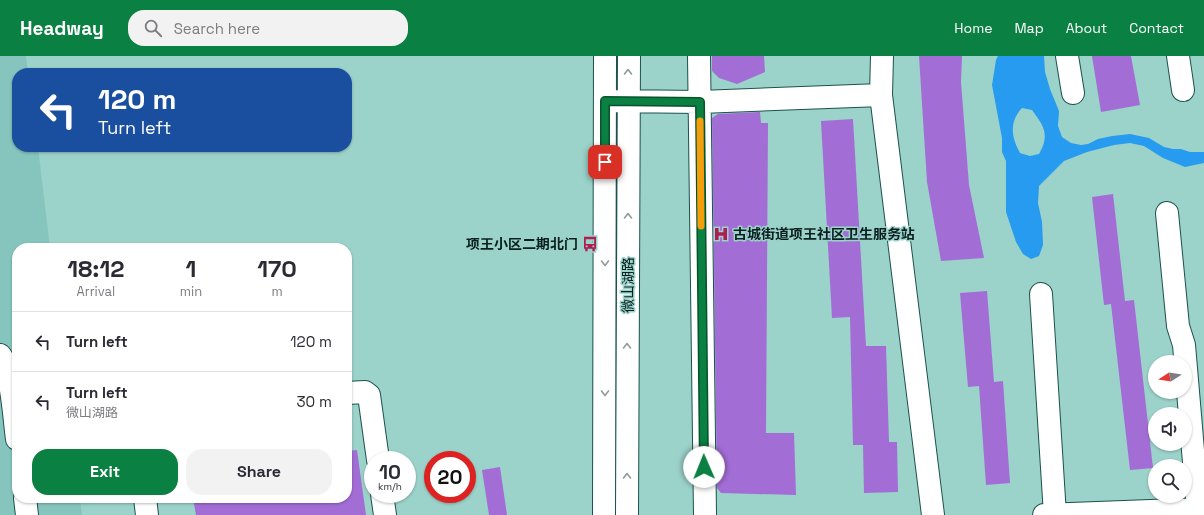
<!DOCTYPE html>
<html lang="en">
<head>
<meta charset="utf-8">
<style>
	body { margin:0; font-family:"Space Grotesk","Noto Sans SC",sans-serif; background:#f2f2f3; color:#2b2b33; height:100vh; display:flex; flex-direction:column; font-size:15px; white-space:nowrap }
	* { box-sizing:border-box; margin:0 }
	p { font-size:13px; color:#7c7c81 }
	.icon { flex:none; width:22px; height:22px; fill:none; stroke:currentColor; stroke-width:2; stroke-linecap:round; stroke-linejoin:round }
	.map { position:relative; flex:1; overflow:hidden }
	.side { position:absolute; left:12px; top:187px; width:340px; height:260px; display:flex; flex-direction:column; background:#fff; border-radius:16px; box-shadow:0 1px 3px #0004 }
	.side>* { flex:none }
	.guide { position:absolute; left:12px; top:12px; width:340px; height:84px; border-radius:16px; box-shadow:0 1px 3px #0004; background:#1a4fa0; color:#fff; overflow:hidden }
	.needle { width:26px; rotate:258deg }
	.buttons { position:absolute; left:1148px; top:299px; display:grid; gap:8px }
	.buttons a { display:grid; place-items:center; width:44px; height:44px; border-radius:50%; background:#fff; box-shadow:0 1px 3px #0004; font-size:20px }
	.speed { position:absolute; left:364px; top:395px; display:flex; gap:8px; font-size:20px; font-weight:700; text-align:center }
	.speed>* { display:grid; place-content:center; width:52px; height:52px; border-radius:50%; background:#fff; box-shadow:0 1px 3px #0004; line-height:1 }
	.speed small { font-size:10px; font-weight:400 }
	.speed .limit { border:6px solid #d22; background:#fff; color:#111 }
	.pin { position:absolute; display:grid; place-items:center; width:34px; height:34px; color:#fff; margin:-17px; border-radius:8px; box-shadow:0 2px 6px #0006 }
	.me { position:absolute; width:44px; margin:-22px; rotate:359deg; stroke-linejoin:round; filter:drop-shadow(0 0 3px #0008) }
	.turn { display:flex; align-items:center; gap:14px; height:84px; padding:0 20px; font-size:18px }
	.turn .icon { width:52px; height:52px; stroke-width:2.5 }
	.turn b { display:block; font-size:28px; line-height:34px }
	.eta { display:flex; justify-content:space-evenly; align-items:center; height:68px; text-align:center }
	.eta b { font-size:24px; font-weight:600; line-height:28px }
	.action { display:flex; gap:8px; margin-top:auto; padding:8px 20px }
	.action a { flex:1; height:46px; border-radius:16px; background:#0b8043; color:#fff; font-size:16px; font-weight:600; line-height:46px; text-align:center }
	.action a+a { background:#f2f2f3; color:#2b2b33 }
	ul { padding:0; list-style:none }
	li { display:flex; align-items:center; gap:12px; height:60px; padding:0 20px; border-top:1px solid #e1e1e2 }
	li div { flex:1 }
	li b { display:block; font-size:15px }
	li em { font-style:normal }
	header { display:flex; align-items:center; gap:24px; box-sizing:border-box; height:56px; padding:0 20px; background:#0b8043; color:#fff }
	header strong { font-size:19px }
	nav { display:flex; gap:22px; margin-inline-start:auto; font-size:14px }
	.search { width:280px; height:36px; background:#f2f2f3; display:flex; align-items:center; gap:10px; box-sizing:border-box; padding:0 14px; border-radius:16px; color:#7c7c81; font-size:15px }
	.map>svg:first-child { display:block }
	.built { fill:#86c5bd }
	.water { fill:#269bef; fill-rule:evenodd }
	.building { fill:#a36dd6 }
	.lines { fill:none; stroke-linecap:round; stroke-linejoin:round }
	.minor-casing { stroke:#1b524d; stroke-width:24 }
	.minor { stroke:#fff; stroke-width:22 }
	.oneway { stroke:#909a99 }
	.route-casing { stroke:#07532c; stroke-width:10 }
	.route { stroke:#0b8043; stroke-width:7 }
	.slow { stroke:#f59e0b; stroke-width:7 }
	.labels { text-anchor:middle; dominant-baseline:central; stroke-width:3; stroke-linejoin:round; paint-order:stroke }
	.poi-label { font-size:14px; font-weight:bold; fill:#091f1d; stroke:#9bd2ca; text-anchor:start }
	.street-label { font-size:14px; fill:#091f1d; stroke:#9bd2ca }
</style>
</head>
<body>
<header>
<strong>Headway</strong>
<div class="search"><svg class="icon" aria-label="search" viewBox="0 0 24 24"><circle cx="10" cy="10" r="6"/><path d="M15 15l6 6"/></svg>Search here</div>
<nav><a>Home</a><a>Map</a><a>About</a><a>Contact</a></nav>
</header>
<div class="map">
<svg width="1204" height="459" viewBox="0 0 1204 459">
	<rect width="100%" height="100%" fill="#9bd2ca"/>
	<path class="built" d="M0,0H26L28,17H17V91H38L50,192H17V442H80L82,459H0Z"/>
	<path class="water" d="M998,0H1044L1045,16L1050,33L1059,55L1058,70L1062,81L1071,87L1081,89L1088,88L1098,83L1112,80L1130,78L1149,82L1164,91L1173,93H1181L1190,96H1204V107L1185,111L1163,102L1144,90L1130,87L1114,89L1087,96L1064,105L1039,130L1038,147L1042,166L1043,189L1039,200L1031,203L1023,198L1016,186L1006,156V105L1002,96V82L992,29L996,4ZM1022,52L1032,54C1044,70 1050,79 1039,98L1030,100L1020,97C1011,81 1009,66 1022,52Z"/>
	<path class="building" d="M712,0H764L765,16L737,28L719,22L712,15Z
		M919,0H962L961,26L969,129L984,202L941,205L927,126Z
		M1092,0H1131L1140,49L1101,56Z
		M760,56L761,67H768L766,377H794L796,439L721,437L717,432L712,62L718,58Z
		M853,63L866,290H886L889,386H897L898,436L864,437L863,389H853L850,261L832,262L821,65Z
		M1113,138L1125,245L1134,244L1153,412L1130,414L1111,248L1104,249L1092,141Z
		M987,235L994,326L1003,325L1010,427L986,429L979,330L968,331L960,237Z
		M357,394L366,459H196L193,442H347V395Z
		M500,411L507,459H489L482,414Z"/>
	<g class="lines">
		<g class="minor-casing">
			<path id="minor" d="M699,0L705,459
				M882,0L881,39L933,459
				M1067,0L1073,37
				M1178,0L1183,34
				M614,45L700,46L881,39
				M1167,157L1178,270L1184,289L1198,453
				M1041,238L1055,459
				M0,299C12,313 14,363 17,383
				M347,337L365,336L369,339L378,404
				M382,438L385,459
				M25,442L27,459
				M145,442L147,459
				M604,459L605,0
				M627,459L629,0
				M1044,459L1204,453"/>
		</g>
		<use href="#minor" class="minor"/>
	</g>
	<defs><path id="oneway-chevron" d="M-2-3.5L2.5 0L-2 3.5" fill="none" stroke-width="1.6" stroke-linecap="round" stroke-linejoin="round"/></defs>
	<g class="oneway">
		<use href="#oneway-chevron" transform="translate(628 16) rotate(-90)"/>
		<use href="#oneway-chevron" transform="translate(628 160) rotate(-90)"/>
		<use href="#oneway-chevron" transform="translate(605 207) rotate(90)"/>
		<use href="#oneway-chevron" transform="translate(627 290) rotate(-90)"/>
		<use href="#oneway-chevron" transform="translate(605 337) rotate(90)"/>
		<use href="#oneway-chevron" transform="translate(627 420) rotate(-90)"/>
	</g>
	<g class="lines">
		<g class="route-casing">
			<path id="route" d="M605,106V45L700,46L704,411"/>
		</g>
		<use href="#route" class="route"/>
		<path class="slow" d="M700,65L701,170"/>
	</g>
	<defs>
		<g id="hospital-bare" transform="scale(1.2)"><path d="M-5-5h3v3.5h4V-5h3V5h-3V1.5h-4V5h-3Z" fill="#af1e52" stroke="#9bd2ca" stroke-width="2.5" paint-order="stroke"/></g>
		<g id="bus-bare" transform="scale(1.2)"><path d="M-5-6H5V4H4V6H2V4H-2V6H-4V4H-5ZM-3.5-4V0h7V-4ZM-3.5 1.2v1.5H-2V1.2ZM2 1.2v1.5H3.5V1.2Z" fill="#af1e52" stroke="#9bd2ca" stroke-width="2.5" paint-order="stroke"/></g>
	</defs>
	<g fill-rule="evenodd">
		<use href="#hospital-bare" x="721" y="178"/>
		<use href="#bus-bare" x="590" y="188"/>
	</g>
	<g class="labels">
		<g class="poi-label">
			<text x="733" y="178">古城街道项王社区卫生服务站</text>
			<text x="578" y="188" text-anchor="end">项王小区二期北门</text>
		</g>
		<g class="street-label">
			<text transform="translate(628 229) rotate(-90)">微山湖路</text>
		</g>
	</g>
</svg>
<div class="buttons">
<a><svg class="needle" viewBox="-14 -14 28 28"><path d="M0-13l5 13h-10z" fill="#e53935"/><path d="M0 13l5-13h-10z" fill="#7c7c81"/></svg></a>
<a><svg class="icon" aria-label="sound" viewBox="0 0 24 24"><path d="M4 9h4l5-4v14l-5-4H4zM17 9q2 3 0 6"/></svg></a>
<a><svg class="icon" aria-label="search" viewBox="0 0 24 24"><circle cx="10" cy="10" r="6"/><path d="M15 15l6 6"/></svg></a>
</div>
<div class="speed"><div>10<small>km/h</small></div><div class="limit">20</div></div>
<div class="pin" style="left:605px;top:106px;background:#d93025"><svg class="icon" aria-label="arrive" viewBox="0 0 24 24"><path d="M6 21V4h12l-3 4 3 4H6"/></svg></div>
<svg class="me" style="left:704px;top:411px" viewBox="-20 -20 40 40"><circle r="19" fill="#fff"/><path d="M0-13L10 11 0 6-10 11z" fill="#0b8043"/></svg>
<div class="guide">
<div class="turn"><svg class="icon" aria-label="left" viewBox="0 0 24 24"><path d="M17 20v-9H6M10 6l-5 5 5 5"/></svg><div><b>120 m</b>Turn left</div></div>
</div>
<section class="side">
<div class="eta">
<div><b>18:12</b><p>Arrival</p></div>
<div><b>1</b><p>min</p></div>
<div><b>170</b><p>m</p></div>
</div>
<ul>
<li><svg class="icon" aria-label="left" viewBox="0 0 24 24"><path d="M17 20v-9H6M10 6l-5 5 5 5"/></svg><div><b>Turn left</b></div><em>120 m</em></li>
<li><svg class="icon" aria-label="left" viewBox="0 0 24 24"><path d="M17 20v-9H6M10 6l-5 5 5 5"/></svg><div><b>Turn left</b><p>微山湖路</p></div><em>30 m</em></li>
</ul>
<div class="action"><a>Exit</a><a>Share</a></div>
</section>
</div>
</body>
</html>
